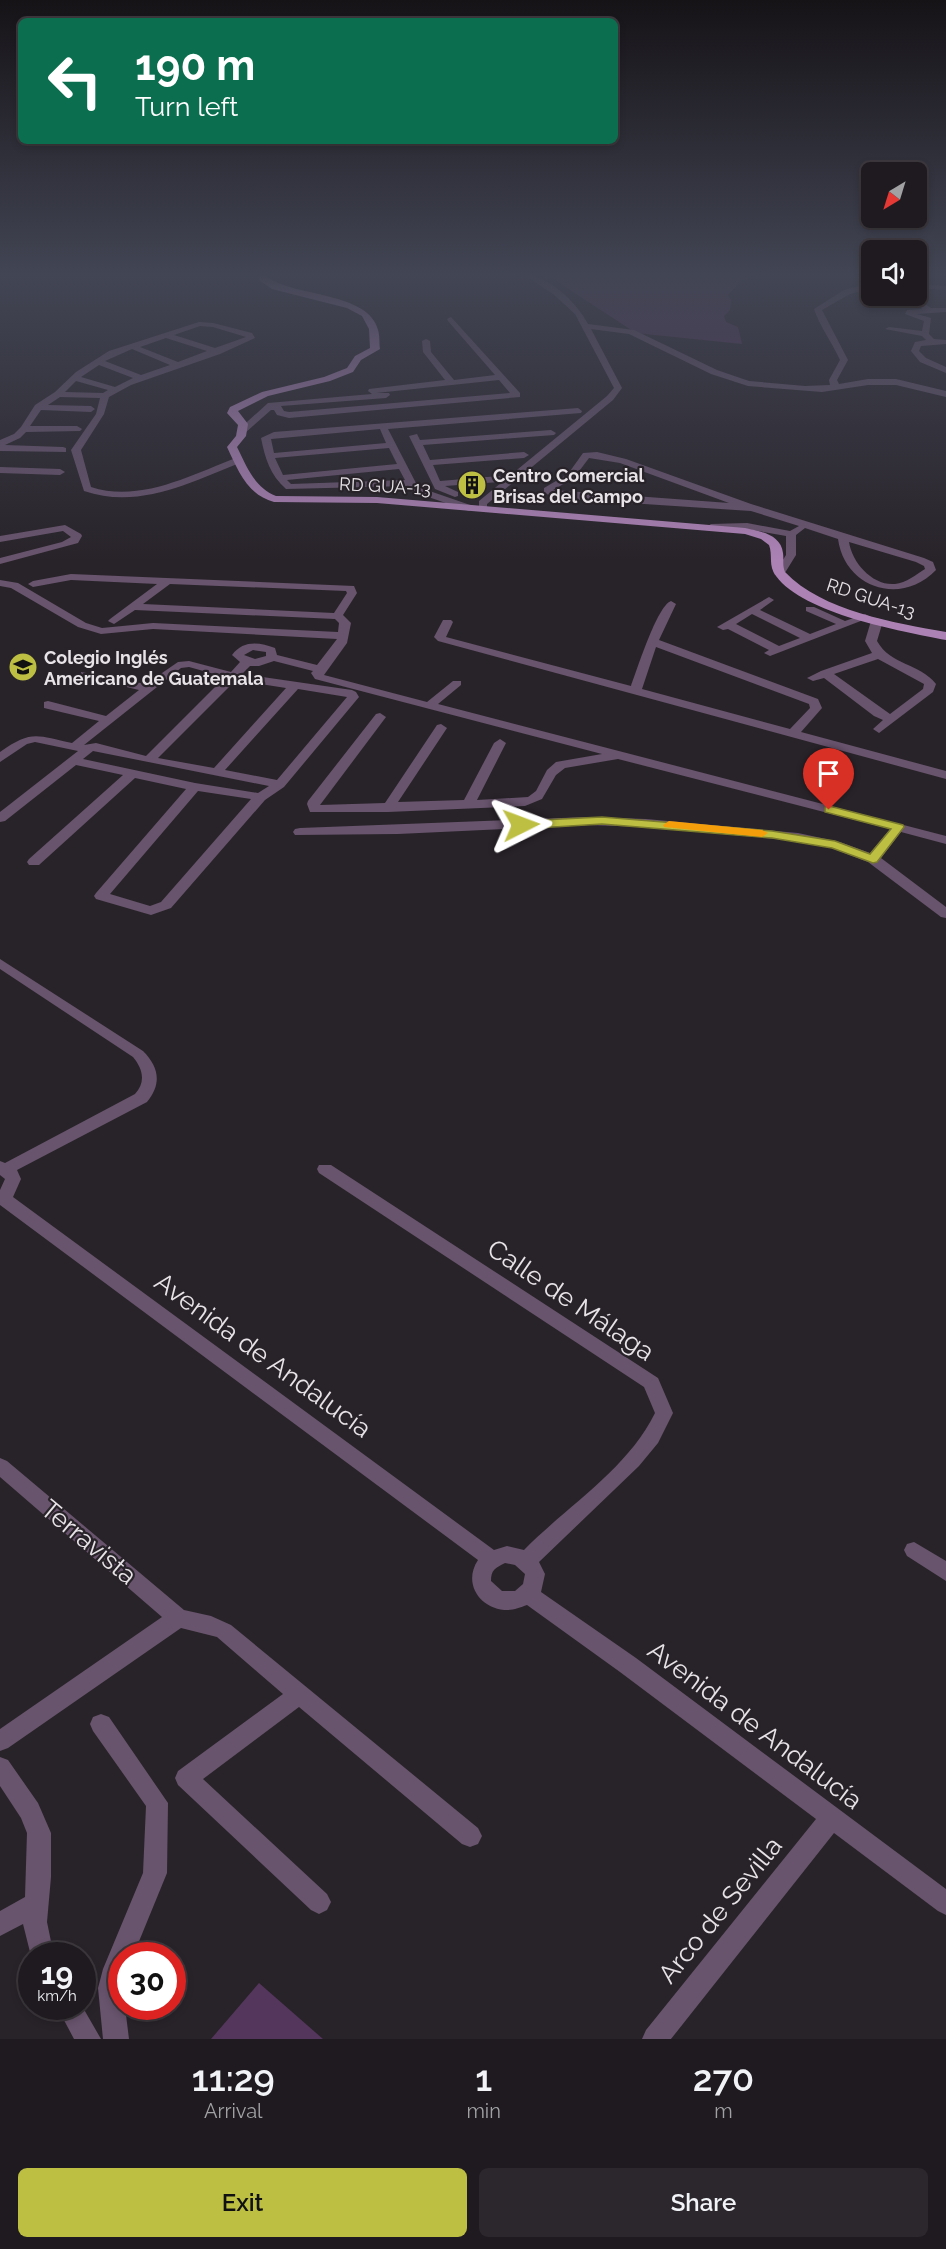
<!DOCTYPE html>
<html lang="en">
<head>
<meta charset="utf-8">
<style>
	body { margin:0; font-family:Raleway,sans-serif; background:#2b272c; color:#f1f3f6; height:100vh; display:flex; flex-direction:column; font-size:22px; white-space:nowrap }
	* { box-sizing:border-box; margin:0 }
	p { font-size:20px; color:#a1a1a4 }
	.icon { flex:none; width:33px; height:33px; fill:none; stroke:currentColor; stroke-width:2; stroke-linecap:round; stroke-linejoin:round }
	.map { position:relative; height:2039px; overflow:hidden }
	.panel { display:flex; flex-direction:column; background:#1e1a1f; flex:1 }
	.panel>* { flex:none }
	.top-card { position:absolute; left:18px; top:18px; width:600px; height:126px; border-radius:9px; box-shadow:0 3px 9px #0003,0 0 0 2px #3c383d; background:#0b6e4f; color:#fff; overflow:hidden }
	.needle { width:39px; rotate:218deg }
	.tools { position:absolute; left:861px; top:162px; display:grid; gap:12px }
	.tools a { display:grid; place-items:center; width:66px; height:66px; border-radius:9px; background:#1e1a1f; box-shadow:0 3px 9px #0003,0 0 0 2px #3c383d; font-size:30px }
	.speed { position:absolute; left:18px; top:1942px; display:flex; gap:12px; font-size:30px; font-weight:700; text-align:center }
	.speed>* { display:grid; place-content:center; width:78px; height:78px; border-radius:50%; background:#1e1a1f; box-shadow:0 3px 9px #0003,0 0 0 2px #3c383d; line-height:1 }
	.speed small { font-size:15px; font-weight:400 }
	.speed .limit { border:9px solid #d22; background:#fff; color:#111 }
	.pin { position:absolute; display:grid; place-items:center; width:51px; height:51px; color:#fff; margin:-62px -26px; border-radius:50% 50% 50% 0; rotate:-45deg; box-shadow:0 0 6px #0007 }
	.pin .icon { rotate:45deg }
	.me { position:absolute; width:66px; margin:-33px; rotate:87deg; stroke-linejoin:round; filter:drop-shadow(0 0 4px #0008) }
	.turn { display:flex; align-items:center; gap:21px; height:126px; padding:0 18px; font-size:27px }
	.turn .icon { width:78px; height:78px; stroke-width:2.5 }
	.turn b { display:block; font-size:42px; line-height:51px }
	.eta { display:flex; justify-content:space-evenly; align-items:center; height:102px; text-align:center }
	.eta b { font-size:36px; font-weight:600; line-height:42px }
	.cta { display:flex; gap:12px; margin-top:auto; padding:12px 18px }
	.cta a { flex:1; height:69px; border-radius:9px; background:#bdbf43; color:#111; font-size:24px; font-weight:600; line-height:69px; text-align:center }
	.cta a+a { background:#2b272c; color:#f1f3f6 }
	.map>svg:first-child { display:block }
	.green { fill:#54355b }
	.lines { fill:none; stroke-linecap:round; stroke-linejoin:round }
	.minor { fill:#68546d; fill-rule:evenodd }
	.primary { fill:#ac82b5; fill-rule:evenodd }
	.route { fill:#bdbf43; stroke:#7b7c2c; stroke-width:1.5 }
	.slow { fill:#f59e0b }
	.labels { text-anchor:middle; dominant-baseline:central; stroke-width:4.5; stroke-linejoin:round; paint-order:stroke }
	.far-poi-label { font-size:18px; font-weight:bold; fill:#e7e3e7; stroke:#282329; text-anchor:start }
	.far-street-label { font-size:18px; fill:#e7e3e7; stroke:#282329 }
	.near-street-label { font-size:26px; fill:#e7e3e7; stroke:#282329 }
</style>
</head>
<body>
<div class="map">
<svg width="946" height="2039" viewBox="0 0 946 2039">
	<rect width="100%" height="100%" fill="#282329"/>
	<path class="green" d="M547,275H763L742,280L728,295L731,300L730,310L724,316L726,322L738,327L742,344L636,333Z
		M259,1983L323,2039H211Z"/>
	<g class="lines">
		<path class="minor" d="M524,275C549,275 577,303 588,324L634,330L717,370L749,381L805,386L830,385L829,380L840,360C832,342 820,327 814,309L844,290L872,283V288L850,294L822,310L848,360L837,380L839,384L868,379H896L946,391V397L896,385H868L822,392L748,386L711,374L629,334L591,329L622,388L613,400L487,504V511H479V501L607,396L614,388L575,314L553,294Z
			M916,284L946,286V290L916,288Z
			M905,296H913L931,308H946V312L917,314L931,318L929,334L934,339L946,340V344L921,346L919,351L926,358L946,367V373L920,362L911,351L915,342L926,340L922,336L885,329L889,327L922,331L924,321L905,314L907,310L922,309Z
			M451,317L520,393V397L289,418L277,415L274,410H271L245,433L237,431L268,403L372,394L368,391L369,389L445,380L423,352L422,341L426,339L430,341L431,352L454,380L495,375L448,321L447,319ZM499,380L510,393L289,412L284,411L281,406L386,398L390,395L389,393H376Z
			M199,322L213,323L252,333L255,338L220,354L131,385L109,397L104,414L81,450L91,487C140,503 191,475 236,458H242V462C191,482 139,510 84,491L71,450L96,414L100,398L60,397L48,405L91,406L95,409L91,412L41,410L30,426H77L82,429L80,431L26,432L20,438L5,445L63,447L66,448V452L0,451V440L14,434L21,427L35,405L55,392L76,372L109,351ZM200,326L213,327L246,337L215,348L174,335ZM166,338L207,351L178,362L140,347ZM132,349L170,365L141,375L105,361ZM99,365L133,378L115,387L81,377ZM76,381L108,390L103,393L65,392Z
			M578,408L582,411L581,413L388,429L418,487L473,506L474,508L469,511L411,491L408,486L286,489C270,475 265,458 261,438L274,432ZM380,429L386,443L274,453L271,439ZM389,448L397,464L283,475L275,458ZM399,469L405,480L291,484L287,480Z
			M551,430L556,433L554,435L423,445L430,460L524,452L529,455L524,458L433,465L440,481L499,476L504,479L499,482L445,486L458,492V496L455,497L435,489L409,436L417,434L420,440Z
			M597,452L626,459L751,504L924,558L933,562L936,570C902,606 845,589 838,539L805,528L796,535V555L783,576L779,577L774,574L786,555V536L747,529L711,530L706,527L711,524L747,523L790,531L799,526L751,511L553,498L544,492V488L568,474L583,453ZM589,458L620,463L729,503L553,490L574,478ZM849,542L916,562L924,566L925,569C917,574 906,583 895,584C873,586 852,563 849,542Z
			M0,467L60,469L65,472L60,475L0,473Z
			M65,525L81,534L82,536L78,543L0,564V558L62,542L71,537L63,531L0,542V536Z
			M71,574L354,586L357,593L343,615L351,623L347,643L324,675L427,702L453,681H461V685L438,704L946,836V844L901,832L881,858L946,907V918L941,917L868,862L831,848L798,841L646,827L588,825L398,834L295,835L293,832L295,829L300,828L588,817L646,819L798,833L840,842L870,853L890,829L618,759L565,768L556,775L542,799L525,806L388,812H310L307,804L308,801L376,714L380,713L386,717L320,805L385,803L437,725L441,724L447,728L398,802L464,800L494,743L500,739L506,743L477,800L528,797L536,791L547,770L556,762L602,754L315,679L311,673L313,671L274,661L259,666H250L242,674L352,690L356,692L359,697L284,787L265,800L171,908L151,915L96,899L94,896L96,893L186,789L135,778L39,865H29L27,862L29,859L123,775L76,765L5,821L0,822V812L78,751L35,742L27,744L0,762V752C31,730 36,735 72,743L99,721L44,708V702L48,701L106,716L139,690L81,676V672L146,684L178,662L189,661L231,672L240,662L232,655C243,640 259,642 275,648L277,655L317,665L337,639L153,629L101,634L78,627L11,588L0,586V580L18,583L86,623L102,628L153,623L338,632L339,623L335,619L135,610L114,624L108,621L110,619L157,584L71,580L33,587L28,584L33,581ZM170,584L346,591L347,593L334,613L143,604ZM253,650L266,652V656L255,659L244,655ZM189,667L225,677L146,756L96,743L84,745L181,668ZM236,680L286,688L214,768L158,758ZM298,689L347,697L277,780L225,770ZM93,751L269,786L258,793L195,783L83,759ZM198,791L251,799L161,902L150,906L110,894Z
			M769,597L774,600L760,610L810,634L836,624L806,611V607H814L845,621L865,614L871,617L770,656L764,653L769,650L728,629L723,630L717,627ZM752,614L800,638L779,646L736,624Z
			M671,601L676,604L659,640L818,699L822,708L801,732L946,771V779L438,641L434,637L443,620H451L453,622L446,637L631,686C637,670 657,606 671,601ZM656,647L809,704L810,708L790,729L642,689Z
			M877,618L883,621L877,641C891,666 920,663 936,684L933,692L879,733L873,729L883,720L874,716L824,678L813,681L807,678L821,671L872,653L865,641L871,621ZM878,659L924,684L923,689L890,714L834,674Z
			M0,959L143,1051C159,1067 162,1084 147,1102L17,1170L21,1179L13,1197L494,1550L507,1546L524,1550C567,1506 627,1470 655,1413L644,1387L319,1173L317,1169L319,1165H331L658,1378L673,1413L658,1443L639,1466L539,1562L545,1574L541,1592L636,1658L946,1889V1915L938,1911L834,1833L671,2039H642L646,2030L816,1819L620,1672L527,1605C521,1607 514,1610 508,1610C481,1610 462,1584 478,1560L0,1205V1190L5,1179L0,1175V1161L5,1163L135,1094C146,1082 143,1069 133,1057L0,969ZM505,1563L515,1565L525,1574L523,1584L515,1591H502L491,1581C491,1570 495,1568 505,1563Z
			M0,1458L7,1461L184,1610L211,1616L231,1625L478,1828L482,1836L478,1844L470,1847L462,1844L299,1707L203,1779L327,1894L331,1902L327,1910L319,1914L311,1910L178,1785L175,1778L178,1771L283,1694L217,1637L181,1628L8,1748L0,1751V1729L162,1617L0,1477Z
			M914,1542L946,1561V1581L907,1556L904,1550L907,1544Z
			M101,1714L109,1717L168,1803L167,1873L133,1956H122V2007H125L129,2039H103L98,1988L103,1969L143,1873L146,1806L93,1731L90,1724L93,1717Z
			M0,1757L8,1760L38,1803L51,1833V1877L47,1922L54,1956H32V1960L23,1924L0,1936V1911L25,1897L27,1833L21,1818L0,1786Z
			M82,2006L101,2039H74L57,2007Z"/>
		<path class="primary" d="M260,275H268L267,277C295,297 369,292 378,330C380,336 379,343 380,349L361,360L353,372L330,381L268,396L238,411L248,424L246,436L237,447C247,467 254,487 276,496L377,497L745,528C759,531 781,534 783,553C784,560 782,565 785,572C822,611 895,623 946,632V640C900,631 804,614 776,576C768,566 773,555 769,545L761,539L745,534L377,503L274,502C247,495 238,470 227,447L236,436L238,425L227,413L230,407L262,392L324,377L347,368L355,356L370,348L369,329L362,316L347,308L272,289L259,280Z"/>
	</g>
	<linearGradient id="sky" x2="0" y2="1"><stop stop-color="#161317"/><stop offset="0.49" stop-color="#424554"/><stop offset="1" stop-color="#424554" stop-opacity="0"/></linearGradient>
	<rect width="946" height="561" fill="url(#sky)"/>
	<path class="route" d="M829,806L903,825L904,827L877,862L873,863L832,848L772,838L602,824L521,829L515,825L521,821L602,817L772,831L835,841L870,854L891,829L825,812V807Z"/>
	<path class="slow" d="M669,821L762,830L768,833L762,837L664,827L663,825Z"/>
	<defs>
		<g id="building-disc" transform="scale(1.5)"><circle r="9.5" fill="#bdbf43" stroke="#282329"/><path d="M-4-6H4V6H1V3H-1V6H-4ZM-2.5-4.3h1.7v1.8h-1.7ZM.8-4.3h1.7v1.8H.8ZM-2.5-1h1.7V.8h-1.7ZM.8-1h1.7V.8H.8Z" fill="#111"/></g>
		<g id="school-disc" transform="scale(1.5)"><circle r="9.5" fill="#bdbf43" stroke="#282329"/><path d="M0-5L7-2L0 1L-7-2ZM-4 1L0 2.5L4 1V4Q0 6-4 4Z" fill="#111"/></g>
	</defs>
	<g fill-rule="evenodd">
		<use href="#building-disc" x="472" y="485"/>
		<use href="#school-disc" x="23" y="667"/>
	</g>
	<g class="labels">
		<g class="far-poi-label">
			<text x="493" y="475">Centro Comercial<tspan x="493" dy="21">Brisas del Campo</tspan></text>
			<text x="44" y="657">Colegio Inglés<tspan x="44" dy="21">Americano de Guatemala</tspan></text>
		</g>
		<g class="far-street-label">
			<text transform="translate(385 486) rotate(3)">RD GUA-13</text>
			<text transform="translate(871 598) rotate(18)">RD GUA-13</text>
		</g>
		<g class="near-street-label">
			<text transform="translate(571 1300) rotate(34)">Calle de Málaga</text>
			<text transform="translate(263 1355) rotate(36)">Avenida de Andalucía</text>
			<text transform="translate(89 1542) rotate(40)">Terravista</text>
			<text transform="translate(755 1725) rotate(37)">Avenida de Andalucía</text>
			<text transform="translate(720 1910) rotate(-51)">Arco de Sevilla</text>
		</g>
	</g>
</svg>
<div class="tools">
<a><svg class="needle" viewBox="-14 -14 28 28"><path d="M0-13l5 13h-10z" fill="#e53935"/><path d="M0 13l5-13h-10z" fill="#a1a1a4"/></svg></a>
<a><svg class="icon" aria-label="sound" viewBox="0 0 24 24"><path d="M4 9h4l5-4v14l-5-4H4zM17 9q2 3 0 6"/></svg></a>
</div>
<div class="speed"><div>19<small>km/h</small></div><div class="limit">30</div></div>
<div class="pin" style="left:829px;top:810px;background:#d93025"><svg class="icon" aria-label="arrive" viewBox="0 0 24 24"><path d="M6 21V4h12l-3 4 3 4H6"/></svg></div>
<svg class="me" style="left:521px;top:825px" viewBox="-20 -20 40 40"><path d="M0-17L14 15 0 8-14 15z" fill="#bdbf43" stroke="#fff" stroke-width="4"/></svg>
<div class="top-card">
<div class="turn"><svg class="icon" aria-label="left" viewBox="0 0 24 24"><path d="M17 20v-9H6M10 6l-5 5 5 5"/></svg><div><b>190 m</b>Turn left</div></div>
</div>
</div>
<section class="panel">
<div class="eta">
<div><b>11:29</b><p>Arrival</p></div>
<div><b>1</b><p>min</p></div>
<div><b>270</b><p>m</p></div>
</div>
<div class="cta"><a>Exit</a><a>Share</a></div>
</section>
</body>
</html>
